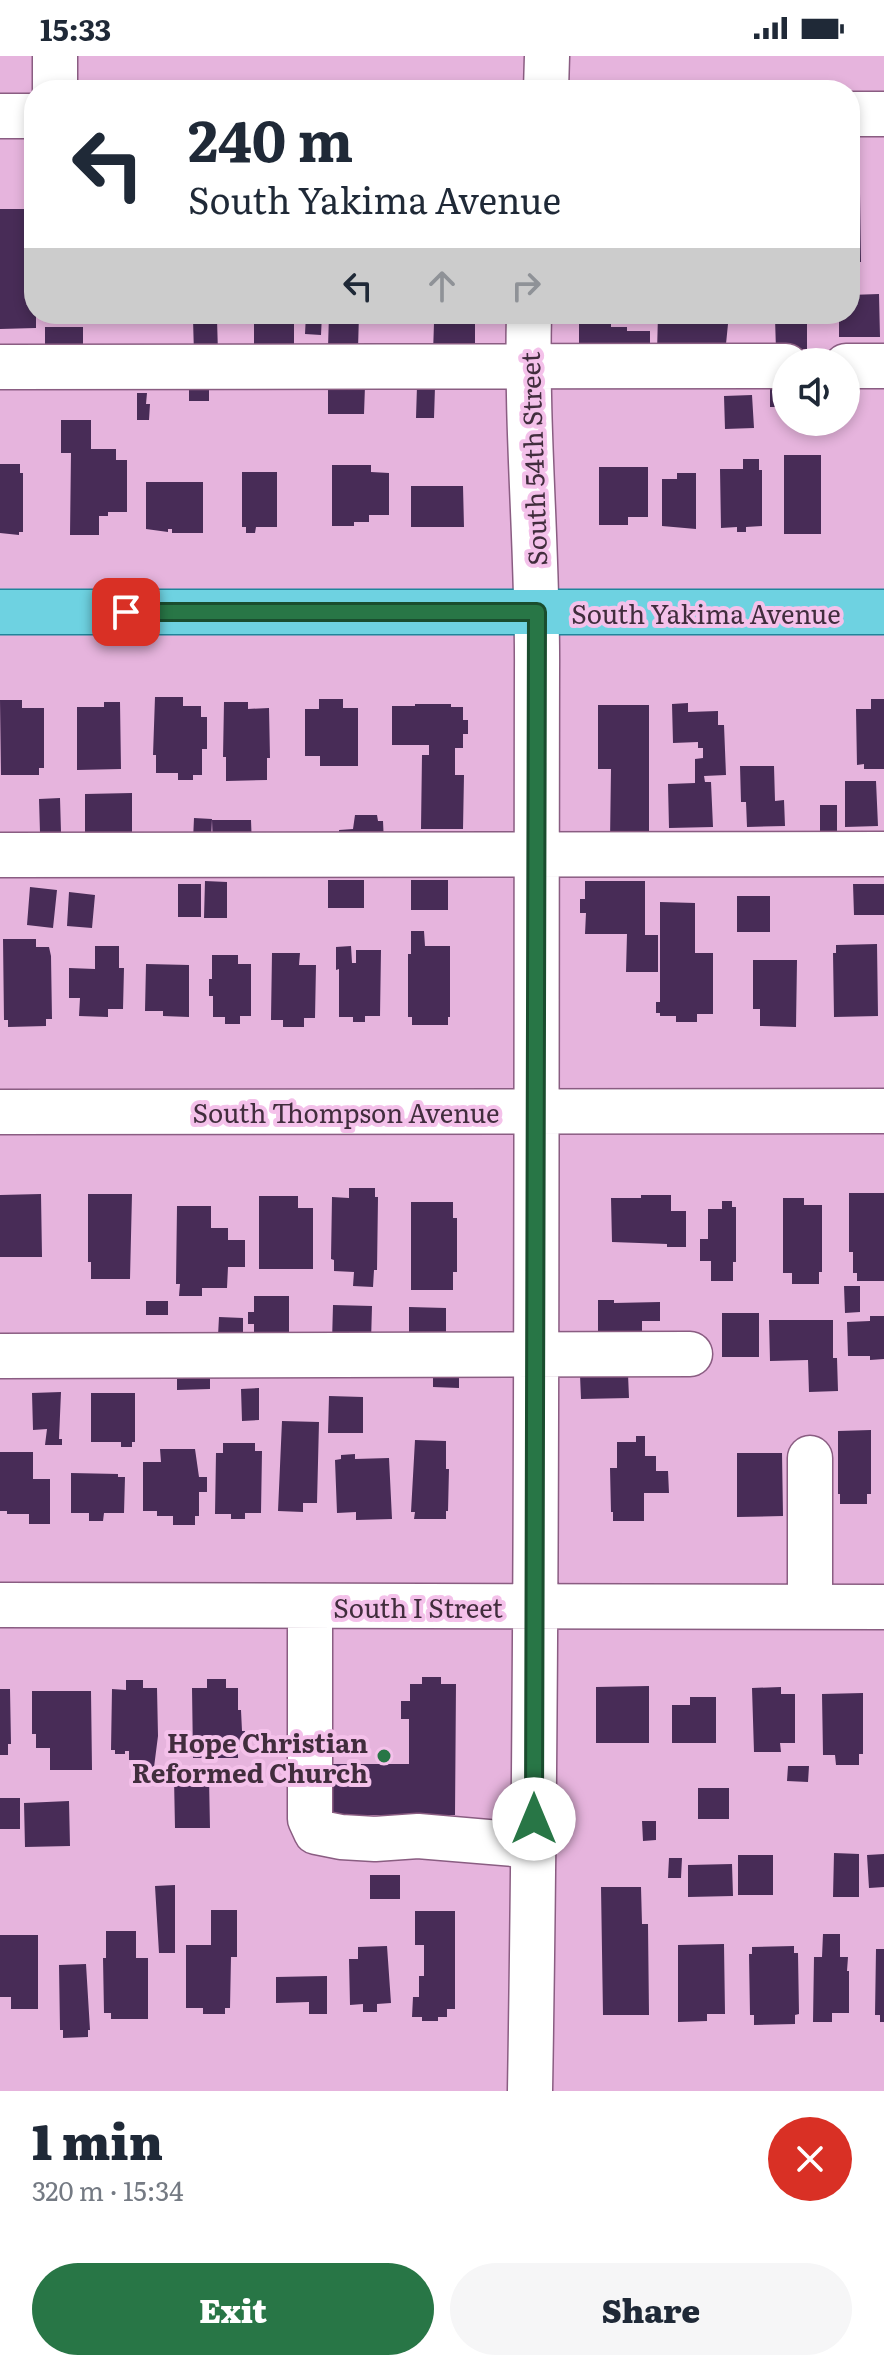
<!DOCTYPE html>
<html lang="en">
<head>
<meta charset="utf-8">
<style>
	body { margin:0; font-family:Literata,serif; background:#f6f6f7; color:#1f2937; height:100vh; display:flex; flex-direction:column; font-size:30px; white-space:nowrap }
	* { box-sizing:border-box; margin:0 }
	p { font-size:26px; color:#747a83 }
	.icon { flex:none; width:44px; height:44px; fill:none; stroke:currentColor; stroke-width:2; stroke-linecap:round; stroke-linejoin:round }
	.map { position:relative; height:2035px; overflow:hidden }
	.details { display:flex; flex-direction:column; background:#fff; flex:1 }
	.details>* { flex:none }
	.banner { position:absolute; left:24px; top:24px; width:836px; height:244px; border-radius:32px; box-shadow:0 4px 12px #0003; background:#fff; color:#1f2937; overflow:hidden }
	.fabs { position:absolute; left:772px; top:292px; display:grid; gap:16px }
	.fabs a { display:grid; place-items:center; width:88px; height:88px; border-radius:50%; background:#fff; box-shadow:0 4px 12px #0003; font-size:40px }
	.pin { position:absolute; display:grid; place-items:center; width:68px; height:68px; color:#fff; margin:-34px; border-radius:16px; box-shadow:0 4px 12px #0006 }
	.me { position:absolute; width:88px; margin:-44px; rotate:0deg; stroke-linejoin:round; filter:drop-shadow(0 0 6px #0008) }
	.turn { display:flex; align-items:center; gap:28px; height:168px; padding:0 32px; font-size:36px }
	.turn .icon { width:104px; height:104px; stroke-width:2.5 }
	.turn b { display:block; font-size:56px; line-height:68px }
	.lanes { display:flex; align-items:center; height:76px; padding:0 32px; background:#0003; justify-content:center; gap:40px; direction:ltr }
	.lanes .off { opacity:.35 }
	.round { display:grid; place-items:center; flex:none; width:84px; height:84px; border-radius:42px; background:#f6f6f7 }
	.overview { display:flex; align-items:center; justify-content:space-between; height:136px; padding:0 32px }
	h1 { font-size:48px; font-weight:800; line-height:60px }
	.button { display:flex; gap:16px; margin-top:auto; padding:16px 32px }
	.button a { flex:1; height:92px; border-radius:48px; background:#287646; color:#fff; font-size:32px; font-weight:800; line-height:92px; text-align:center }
	.button a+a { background:#f6f6f7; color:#1f2937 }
	.status { display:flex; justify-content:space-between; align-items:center; height:56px; padding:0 40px; background:#fff; direction:ltr }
	.status svg { height:22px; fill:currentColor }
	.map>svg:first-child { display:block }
	.building { fill:#482c57 }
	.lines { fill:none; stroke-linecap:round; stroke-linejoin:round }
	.minor-casing { stroke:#8a5d82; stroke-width:47 }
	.major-casing { stroke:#20859b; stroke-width:47 }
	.minor { stroke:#fff; stroke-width:44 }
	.major { stroke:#6ed2e1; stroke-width:44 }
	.route-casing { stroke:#1a4d2e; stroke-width:20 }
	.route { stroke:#287646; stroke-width:14 }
	.poi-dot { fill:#287646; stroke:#f4c1ea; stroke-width:3 }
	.labels { text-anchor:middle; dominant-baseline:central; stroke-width:8; stroke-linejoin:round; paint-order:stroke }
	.street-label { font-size:26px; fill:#412d3d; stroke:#f4c1ea }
	.poi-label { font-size:26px; font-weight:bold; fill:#412d3d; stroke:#f4c1ea; text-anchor:end }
</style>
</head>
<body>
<div class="status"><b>15:33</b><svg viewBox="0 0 49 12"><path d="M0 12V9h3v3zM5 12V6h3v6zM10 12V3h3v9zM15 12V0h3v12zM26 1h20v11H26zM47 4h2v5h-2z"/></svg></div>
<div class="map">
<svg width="884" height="2035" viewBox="0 0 884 2035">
	<rect width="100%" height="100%" fill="#e6b4dd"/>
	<path class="building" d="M850,137H860L861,206H850Z
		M0,153H34V258H36V272L0,273Z
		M879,238L880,281H839V258H850V239Z
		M306,258H322L321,279L305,278Z
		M329,258H359L358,293L328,292Z
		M658,258H729L725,298L657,297Z
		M254,262H294V293H254Z
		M775,262H807V293L776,294Z
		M193,263H217L218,297L194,298Z
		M579,263H611V271H627V275H650V298H579Z
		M434,267H475V298L433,297Z
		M45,271H83V301H45Z
		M770,319H786V351H770Z
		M328,329L365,330L364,358H328Z
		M417,330L435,331L434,362H416Z
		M189,331L209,332V345H189Z
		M137,337H147L146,348H150L149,364H137Z
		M752,339L754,372L725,373L724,340Z
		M61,364H91V393H116V404H127V456H108V460H99V479H70L71,397H61Z
		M784,399H821V478H784Z
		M743,403H759V414H762V470L746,471V476H737V471L721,472L720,413H743Z
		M0,408H20V417H23V476H19V479L0,477Z
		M332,409H371V416L389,417V459H369V466H354V470H332Z
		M599,411H648V461H628V469H599Z
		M242,416H277V471H256L255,477H246V471H242Z
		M677,417H696V473L662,470V423H677Z
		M146,426H203V477H172V473H168V476L146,473Z
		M411,430H463L464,471H411Z
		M155,641H183V650H201V661H207V693H202V719H193V724H178V717H156V699H153Z
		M319,643H343V652H358V710H320V700H305V653H319Z
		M871,643H884V713H864V708L857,709L856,653H871Z
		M0,644H22V652H44V712H39V719H1Z
		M104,646H120L121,713L77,714V651H104Z
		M224,646H248V653L269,652L270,702H267V724L226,725V701H223Z
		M688,647V656L718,655V669H724L726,719L704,720L705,726H711L713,771L669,772L668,728L695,727V703L703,702V692H698V686L673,687L672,648Z
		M415,648H451V651H463V664H468V678H463V692H455V719H464L463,773H421L422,699H429V689H392V650H415Z
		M598,649H649V785H610L611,713H598Z
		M740,710H774L775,745L784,744L785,770L747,771L746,746H741Z
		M845,725H876L878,770L845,771Z
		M132,737V781L85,782V738Z
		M60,742L61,776L40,777L39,743Z
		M820,749H837V775H820Z
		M355,759H377L378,765H383L384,787L340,791L339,774L353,773Z
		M194,762L212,763L211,785L193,784Z
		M212,764H251L252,791L213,792Z
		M328,824H364V852H328Z
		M411,824H448V854H411Z
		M205,825L227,826V862H204Z
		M585,825H645V879H658V916H626L627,878H585L586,857H580V843H585Z
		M178,828H201V861H178Z
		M853,828H884V859H854Z
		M30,831L57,834L53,872L27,869Z
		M69,836L95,839L92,872L67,870Z
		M737,840H770V876H737Z
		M660,846L695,847V897H713V958H697V966H676V960H660V957H656V946H660Z
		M411,875H424L425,890H450V961H448V969H412V961H408V898H411Z
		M3,883H36V891H49L51,900L52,963H46V970L8,971V964H4Z
		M877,888L878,960L834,961L833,897H836V889Z
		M95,890H119V912H124L123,953H108V961L79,960L80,942H69V912L95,913Z
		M351,890L352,907H356V894H381L380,960H365V966H353V961H339V913L336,914V891Z
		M272,897H300L299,909H316L315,962H304V971H283V964H271Z
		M212,899H238V908H251V960H240V968H225V961H213V940H209V923H212Z
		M753,904H797L796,971L760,970V953H753Z
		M146,908L189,909V961L163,960V955H145Z
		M349,1132H375V1141H378L377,1214H374L373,1231L353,1230L354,1216L334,1215V1204L331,1203L332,1141L349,1142Z
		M849,1137H884V1225H857V1217H853V1196H849Z
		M41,1138L42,1201H0V1139Z
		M88,1138H132L130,1223H91V1206H88Z
		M641,1139H671V1155H686V1191H667V1188L612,1186L611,1142H641Z
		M259,1140H298V1152H313V1213H259Z
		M783,1142H804V1149H822V1216H819V1228H792V1217H783Z
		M722,1145H732V1151H736V1206H733V1225H711V1205H700V1183H708V1153H722Z
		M411,1146H453V1162H457V1216H453V1234H411Z
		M177,1150H211V1172H228V1184H245V1211H228L227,1232H202V1240H179L180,1228H176Z
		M844,1230H860V1256L845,1257Z
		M254,1240H289V1277H254V1268H248V1256H254Z
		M598,1244H614V1247L660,1246V1265H642V1290H598Z
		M146,1245H168V1259H146Z
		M333,1249L372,1250L371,1286H332Z
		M409,1251L446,1252V1290L409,1289Z
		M722,1257H759V1301H722Z
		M870,1260H884V1303L870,1304V1300H848L847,1266L870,1265Z
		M219,1261L243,1262V1280H218Z
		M769,1264H833V1302H837L838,1335L809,1336L808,1304L770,1305Z
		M210,1312V1333L177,1334V1313Z
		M433,1312L459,1313V1332L433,1331Z
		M628,1318L629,1342L581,1343L580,1319Z
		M259,1332V1364L242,1365L241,1333Z
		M61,1336L59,1383H62V1389H45L47,1373L33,1374L32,1337Z
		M91,1337H135V1386H132V1391H121V1386H91Z
		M329,1340L363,1341V1377H328Z
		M282,1365L319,1366L317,1447H303V1456L278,1455Z
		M871,1374V1438H867V1448H840V1438H838V1375Z
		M636,1380H645V1400H656V1415H668L669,1437H644V1465H613V1456H611L610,1412H617V1386H636Z
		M415,1384L446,1385V1413H449L448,1455H446V1463H414L415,1456H411Z
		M223,1387H255V1395H262L261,1457H245V1463H231V1458H215L216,1397H223Z
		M160,1393H195L199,1421H207V1436H199V1460H195V1469H173V1460H157V1455H143V1406H161Z
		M0,1396H33V1423H50V1468H29V1458H7V1455H0Z
		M737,1397H782L783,1460L737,1461Z
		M355,1398V1403L389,1402L392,1463L356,1464V1456L337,1457L335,1404L341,1403V1399Z
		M71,1417L118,1418V1421H125L124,1457H104L103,1465H89V1457H71Z
		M422,1621H441V1628H456L455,1759H321V1708H409V1663H401V1645H410V1628H422Z
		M207,1623H226V1632H238V1654H241L242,1675H245V1691H238V1702H193L192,1632H207Z
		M126,1624H143V1632H157L158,1680L153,1719H133V1704H129V1695H125V1698H115V1694H111L112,1633L126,1634Z
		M649,1630V1687H596V1631Z
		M781,1631V1638H795V1687H780L781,1696H754L752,1632Z
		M0,1633H10L11,1688H8V1699H0Z
		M32,1635H91L92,1714H50V1692H36V1678H32Z
		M863,1637V1698H859V1709H836L835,1699H823L822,1638Z
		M690,1641H716V1687H672V1649H690Z
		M788,1710H809L808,1726L787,1725Z
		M209,1721L210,1772H175L174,1722Z
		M698,1732H729V1763H698Z
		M0,1742H20V1773H0Z
		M69,1745L70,1790L25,1791L24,1747Z
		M642,1765H656V1784L643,1785Z
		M834,1797L859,1798V1841H833Z
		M884,1798V1831L869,1832L867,1799Z
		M738,1799H773V1839H738Z
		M669,1802H682L681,1822H668Z
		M732,1808L733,1840L688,1841V1809Z
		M370,1819H400V1843H370Z
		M175,1829V1897H159L155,1830Z
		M601,1831H641L642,1868H648L649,1959H603Z
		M211,1854H237V1901H231L230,1952H225V1958H203V1952H186V1889H211Z
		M415,1855H455V1953H447V1961H438V1965H422V1961H412L413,1941H419V1920H424V1889H415Z
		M106,1875H136V1902H148V1963H111V1957H104L103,1902H106Z
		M823,1878H840V1901H848L847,1915H849V1957H832V1966H813L814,1901H822Z
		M0,1879H38V1953H11V1941H0Z
		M724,1888L725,1958H707V1965L678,1966V1889Z
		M387,1890L391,1947L377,1948V1956H363V1948L350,1949L349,1903H358V1891Z
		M794,1890V1897H798L799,1958L795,1959V1968L754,1969V1959H750L749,1898H752V1891Z
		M876,1893H884V1966H880V1959H875Z
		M86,1908L90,1974H88V1981L63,1982V1974H60L59,1909Z
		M327,1920V1958H309V1946L276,1947V1921Z"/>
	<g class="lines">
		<g class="minor-casing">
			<path id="minor" d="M55,0V34
				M546,34L547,0
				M850,58H884
				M0,60H34
				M529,258C526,377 538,496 537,615C536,1088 538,1562 530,2035
				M846,310H884
				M0,311L786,310
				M0,799L884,798
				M0,1056L884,1055
				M0,1300L690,1298
				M810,1402V1551
				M0,1549L884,1551
				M310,1550V1763L316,1776L341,1781L375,1783L418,1780L513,1788L534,1793"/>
		</g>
		<g class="major-casing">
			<path id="major" d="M0,556H884"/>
		</g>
		<use href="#minor" class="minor"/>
		<use href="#major" class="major"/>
	</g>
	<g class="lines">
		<g class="route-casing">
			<path id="route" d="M126,556H537L534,1763"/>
		</g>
		<use href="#route" class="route"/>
	</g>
	<circle class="poi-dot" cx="384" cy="1700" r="8"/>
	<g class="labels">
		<g class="street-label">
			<text transform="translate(532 403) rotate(-92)">South 54th Street</text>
			<text x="706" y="556">South Yakima Avenue</text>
			<text x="346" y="1055">South Thompson Avenue</text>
			<text x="418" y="1550">South I Street</text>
		</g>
		<g class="poi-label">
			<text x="368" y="1685">Hope Christian<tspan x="368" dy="30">Reformed Church</tspan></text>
		</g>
	</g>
</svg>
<div class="fabs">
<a><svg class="icon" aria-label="sound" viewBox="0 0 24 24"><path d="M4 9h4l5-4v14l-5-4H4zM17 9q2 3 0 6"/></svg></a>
</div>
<div class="pin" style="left:126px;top:556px;background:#d93025"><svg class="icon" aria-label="arrive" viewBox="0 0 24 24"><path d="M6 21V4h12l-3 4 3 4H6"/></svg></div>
<svg class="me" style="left:534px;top:1763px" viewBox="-20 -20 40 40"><circle r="19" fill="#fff"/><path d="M0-13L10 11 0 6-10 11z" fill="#287646"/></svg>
<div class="banner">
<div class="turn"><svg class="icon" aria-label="left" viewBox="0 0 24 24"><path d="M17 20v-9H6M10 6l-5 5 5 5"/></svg><div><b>240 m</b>South Yakima Avenue</div></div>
<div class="lanes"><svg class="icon" aria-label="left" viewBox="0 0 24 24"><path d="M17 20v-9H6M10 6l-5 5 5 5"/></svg><svg class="icon off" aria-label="ahead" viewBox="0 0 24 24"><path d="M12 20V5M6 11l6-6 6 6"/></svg><svg class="icon off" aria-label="right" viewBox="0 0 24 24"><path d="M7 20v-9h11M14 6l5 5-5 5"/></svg></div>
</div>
</div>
<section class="details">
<div class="overview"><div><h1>1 min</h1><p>320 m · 15:34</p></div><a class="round" style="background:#d93025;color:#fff"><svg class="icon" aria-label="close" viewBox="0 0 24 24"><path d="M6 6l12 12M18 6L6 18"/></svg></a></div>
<div class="button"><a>Exit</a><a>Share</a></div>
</section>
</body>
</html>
